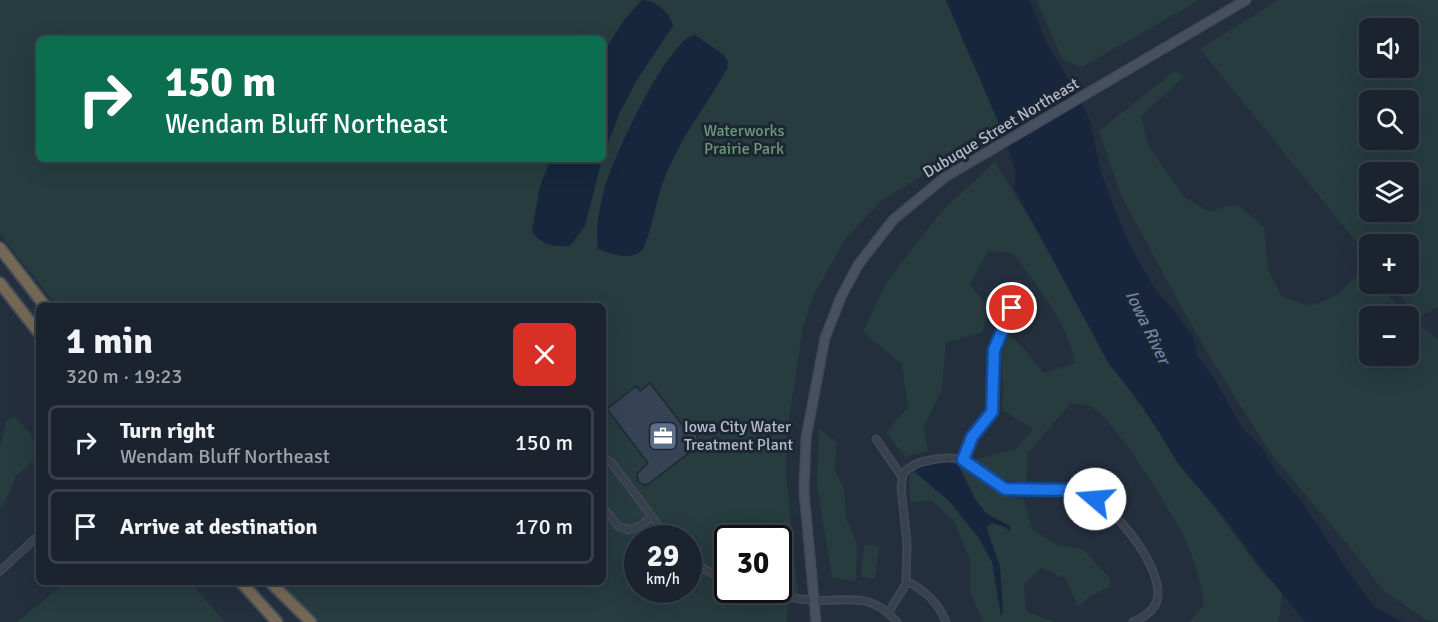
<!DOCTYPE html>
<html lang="en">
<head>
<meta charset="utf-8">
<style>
	body { margin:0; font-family:Signika,sans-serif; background:#242b36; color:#f1f3f6; height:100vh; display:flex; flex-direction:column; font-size:22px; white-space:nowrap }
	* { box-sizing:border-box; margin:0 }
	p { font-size:20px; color:#a0a4aa }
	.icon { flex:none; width:33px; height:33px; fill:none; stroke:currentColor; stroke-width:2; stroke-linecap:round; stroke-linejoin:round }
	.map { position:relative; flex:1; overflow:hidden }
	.side { position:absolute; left:36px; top:303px; width:570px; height:282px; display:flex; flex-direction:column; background:#1b232e; border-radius:9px; box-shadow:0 6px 24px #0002,0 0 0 2px #39404a }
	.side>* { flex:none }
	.hud { position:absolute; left:36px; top:36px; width:570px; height:126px; border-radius:9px; box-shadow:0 6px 24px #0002,0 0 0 2px #39404a; background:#0b6e4f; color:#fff; overflow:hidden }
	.controls { position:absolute; left:1359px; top:18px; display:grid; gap:12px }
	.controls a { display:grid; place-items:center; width:60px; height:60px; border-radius:9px; background:#1b232e; box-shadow:0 6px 24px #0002,0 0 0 2px #39404a; font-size:30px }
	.speed { position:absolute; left:624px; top:525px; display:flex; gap:12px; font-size:30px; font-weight:700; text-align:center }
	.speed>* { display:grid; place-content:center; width:78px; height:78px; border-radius:50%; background:#1b232e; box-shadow:0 6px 24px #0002,0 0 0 2px #39404a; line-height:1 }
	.speed small { font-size:15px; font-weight:400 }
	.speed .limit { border:3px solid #111; border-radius:9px; background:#fff; color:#111 }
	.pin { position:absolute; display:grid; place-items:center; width:51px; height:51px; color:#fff; margin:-26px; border:3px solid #fff; border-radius:50%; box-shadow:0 2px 6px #0007 }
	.me { position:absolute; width:66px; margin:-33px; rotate:288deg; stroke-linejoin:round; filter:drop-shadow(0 0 4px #0008) }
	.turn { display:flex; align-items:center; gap:21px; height:126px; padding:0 30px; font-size:27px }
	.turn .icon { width:78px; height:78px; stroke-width:2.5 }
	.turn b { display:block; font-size:42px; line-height:51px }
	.round { display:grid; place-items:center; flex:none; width:63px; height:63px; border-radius:9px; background:#242b36 }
	.overview { display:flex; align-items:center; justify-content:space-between; height:102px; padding:0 30px }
	h1 { font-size:36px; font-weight:700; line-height:45px }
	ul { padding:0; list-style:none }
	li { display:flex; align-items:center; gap:18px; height:75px; margin:0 12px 9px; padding:0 18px; border:3px solid #39404a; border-radius:9px }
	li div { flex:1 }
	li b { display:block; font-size:22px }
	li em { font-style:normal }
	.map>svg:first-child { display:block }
	.green { fill:#263c3f; fill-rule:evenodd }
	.water { fill:#17263c }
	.building { fill:#364354; stroke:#1f2835; stroke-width:1.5 }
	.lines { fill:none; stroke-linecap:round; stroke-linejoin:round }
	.minor-casing { stroke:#414a57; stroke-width:9 }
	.secondary-casing { stroke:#414a57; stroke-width:11 }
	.motorway-casing { stroke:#434c59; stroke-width:14 }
	.minor { stroke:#38414e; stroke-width:6 }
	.secondary { stroke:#465061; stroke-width:8 }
	.motorway { stroke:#746855; stroke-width:10 }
	.route-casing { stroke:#114b97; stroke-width:15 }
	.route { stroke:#1a73e8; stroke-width:10 }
	.labels { text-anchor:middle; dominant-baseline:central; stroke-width:6; stroke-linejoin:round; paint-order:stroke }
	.street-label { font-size:16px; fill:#b4bcc9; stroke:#1d2633 }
	.park-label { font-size:16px; fill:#6b9a76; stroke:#1d2633 }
	.poi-label { font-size:16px; fill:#b4bcc9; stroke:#1d2633; text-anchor:start }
	.water-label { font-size:18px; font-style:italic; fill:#6d86a8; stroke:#1d2633 }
</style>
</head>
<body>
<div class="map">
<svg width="1438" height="622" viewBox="0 0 1438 622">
	<rect width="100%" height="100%" fill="#242f3e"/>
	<path class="green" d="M0,0H946L1001,128L882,200L846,238L813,296L803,328L787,432L786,475L799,599L792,598L788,603L787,622H311L276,582H603V306H57L0,234ZM39,39H603V159H39ZM638,538H688V590H638ZM728,538H778V590H728Z
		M1037,0H1196V2L1082,67L1062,59Z
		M1278,0H1438V307L1418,318L1390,284H1408V244H1370L1369,258L1200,49ZM1370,28H1408V68H1370ZM1408,100V140H1370V100ZM1408,172V212H1370V172Z
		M1175,71L1184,77L1141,116L1148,145L1184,197L1209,212L1236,204L1264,227L1268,269L1282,297L1311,306L1339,294L1361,271L1369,278L1370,284H1375L1438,340V622L1426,620L1383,590L1349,546L1271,454L1208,354L1168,283L1121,195L1099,131ZM1370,316H1408V356H1370Z
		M995,162L1057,263L1133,396L1261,571L1283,591L1278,622H1189L1204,605C1201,583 1196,564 1187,543C1175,517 1113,415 1089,406C1084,404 1076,404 1071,403L1028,453L1026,484L1001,479L974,460L1016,449L1033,429L1002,410L1003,385L1001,354L1010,333L1044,373L1075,363C1068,321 1037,287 1013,253L988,251L970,285L988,308L983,332L946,342L942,389L924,427L928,451L905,457L886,432L908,407L902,364L863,332L888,280L943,210Z
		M15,417L30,433L39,453L36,459L16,476L4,504L0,507V448L6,422Z
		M819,429L837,442L835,470L844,489L846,518L857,544L856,581L832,578L817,485Z
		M956,460L1001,494L1024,500L1032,529L1057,545L1083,549L1110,578V587L1089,597L1078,607L1066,579L1041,568L1024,585L1026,611L1054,622H983L970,592V560L955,523L931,500L910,503L909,474Z
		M864,545L879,546L875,579L861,577Z
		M66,582H190L225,622H17Z"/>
	<path class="water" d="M642,0C655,0 670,12 673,26L637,80L620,112L603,156V53L624,20Z
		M946,0H1030L1044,38L1085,109L1091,125L1100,170L1115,210L1131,248L1156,291L1173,309L1193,337L1197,355L1215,380L1242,428L1261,447L1275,470L1300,499L1357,584L1376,608L1402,622H1305L1263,570L1224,517L1179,465L1144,408L1109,364L1014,188L1016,172L1001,128Z
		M695,35L724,55L728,62L727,69C707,105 682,135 666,174C656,197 653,228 643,249C631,262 613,254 598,249C595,229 599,210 604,190C611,162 668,38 695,35Z
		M551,159H602L585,226L570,246C554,247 540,245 532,231L540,186Z
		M943,459L956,460L975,499L987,514L1010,526V532L1005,527L992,523L987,526L988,533L1000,566L1003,612L1001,616L992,562L978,537L951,503L915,472L922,464Z"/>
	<path class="building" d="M650,383L686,430L690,427L702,443L648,484L644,485L638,481L637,474L648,463L607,409L636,386L640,391Z"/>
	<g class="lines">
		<g class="minor-casing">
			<path id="minor" d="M876,439L902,477
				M603,457L611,462L668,538
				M963,460L972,437L992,412L994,350L1012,308
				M603,507L618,526L630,530L641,525L651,517
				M688,558L699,566L728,582
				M0,571L39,535
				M906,581C925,590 938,602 946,622
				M746,590C767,594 789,598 811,600C845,603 869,589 897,622
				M888,613L906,584L907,543L901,488L903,474C910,465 920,462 931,460C979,450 972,479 1007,489C1032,497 1059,483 1084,493C1113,505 1158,561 1158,593C1158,609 1145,617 1133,622"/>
		</g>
		<g class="secondary-casing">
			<path id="secondary" d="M816,622L804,491L806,438L825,338L841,297L858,265L893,220L945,177L1246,0"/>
		</g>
		<g class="motorway-casing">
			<path id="motorway" d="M0,248L45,306
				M0,283L39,333
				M241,582L277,622
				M271,583L311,622"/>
		</g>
		<use href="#minor" class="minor"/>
		<use href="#secondary" class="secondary"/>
		<use href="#motorway" class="motorway"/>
	</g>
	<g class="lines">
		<g class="route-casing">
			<path id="route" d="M1012,308L994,350L992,412L972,437L963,460L1005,489L1075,490L1095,499"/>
		</g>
		<use href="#route" class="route"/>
	</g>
	<defs>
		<g id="office-square" transform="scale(1.5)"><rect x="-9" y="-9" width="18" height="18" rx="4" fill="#5c6f8a" stroke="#1d2633"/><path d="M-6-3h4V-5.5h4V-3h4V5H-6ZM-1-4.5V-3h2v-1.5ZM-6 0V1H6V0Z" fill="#fff"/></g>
	</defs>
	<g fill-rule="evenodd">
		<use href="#office-square" x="663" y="436"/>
	</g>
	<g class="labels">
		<g class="street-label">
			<text transform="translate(1001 128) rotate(-31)">Dubuque Street Northeast</text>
		</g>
		<g class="park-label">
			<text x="744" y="131">Waterworks<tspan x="744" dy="18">Prairie Park</tspan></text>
		</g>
		<g class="poi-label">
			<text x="684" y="427">Iowa City Water<tspan x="684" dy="18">Treatment Plant</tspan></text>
		</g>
		<g class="water-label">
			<text transform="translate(1148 327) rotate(64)">Iowa River</text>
		</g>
	</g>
</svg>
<div class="controls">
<a><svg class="icon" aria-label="sound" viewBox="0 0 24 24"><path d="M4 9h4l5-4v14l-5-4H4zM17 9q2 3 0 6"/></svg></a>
<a><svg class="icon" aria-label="search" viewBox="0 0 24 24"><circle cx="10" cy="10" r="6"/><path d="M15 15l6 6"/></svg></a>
<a><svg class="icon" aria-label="layers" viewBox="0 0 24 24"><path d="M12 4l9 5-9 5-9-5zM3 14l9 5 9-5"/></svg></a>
<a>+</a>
<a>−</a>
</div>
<div class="speed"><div>29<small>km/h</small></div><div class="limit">30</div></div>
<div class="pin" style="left:1012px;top:308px;background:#d93025"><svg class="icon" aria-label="arrive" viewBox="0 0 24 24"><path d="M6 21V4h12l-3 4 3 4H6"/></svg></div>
<svg class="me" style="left:1095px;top:499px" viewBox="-20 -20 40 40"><circle r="19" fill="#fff"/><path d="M0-13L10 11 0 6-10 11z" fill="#1a73e8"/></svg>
<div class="hud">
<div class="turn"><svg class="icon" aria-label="right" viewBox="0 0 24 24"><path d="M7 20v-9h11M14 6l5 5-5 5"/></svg><div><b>150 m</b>Wendam Bluff Northeast</div></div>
</div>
<section class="side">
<div class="overview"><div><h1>1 min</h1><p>320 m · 19:23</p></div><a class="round" style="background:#d93025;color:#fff"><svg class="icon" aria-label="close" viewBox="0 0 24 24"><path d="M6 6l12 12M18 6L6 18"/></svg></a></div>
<ul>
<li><svg class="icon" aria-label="right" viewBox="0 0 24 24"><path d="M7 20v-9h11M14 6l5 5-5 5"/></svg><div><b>Turn right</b><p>Wendam Bluff Northeast</p></div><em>150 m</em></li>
<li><svg class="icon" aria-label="arrive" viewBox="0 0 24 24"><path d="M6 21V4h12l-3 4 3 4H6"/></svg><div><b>Arrive at destination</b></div><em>170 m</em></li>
</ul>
</section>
</div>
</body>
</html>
